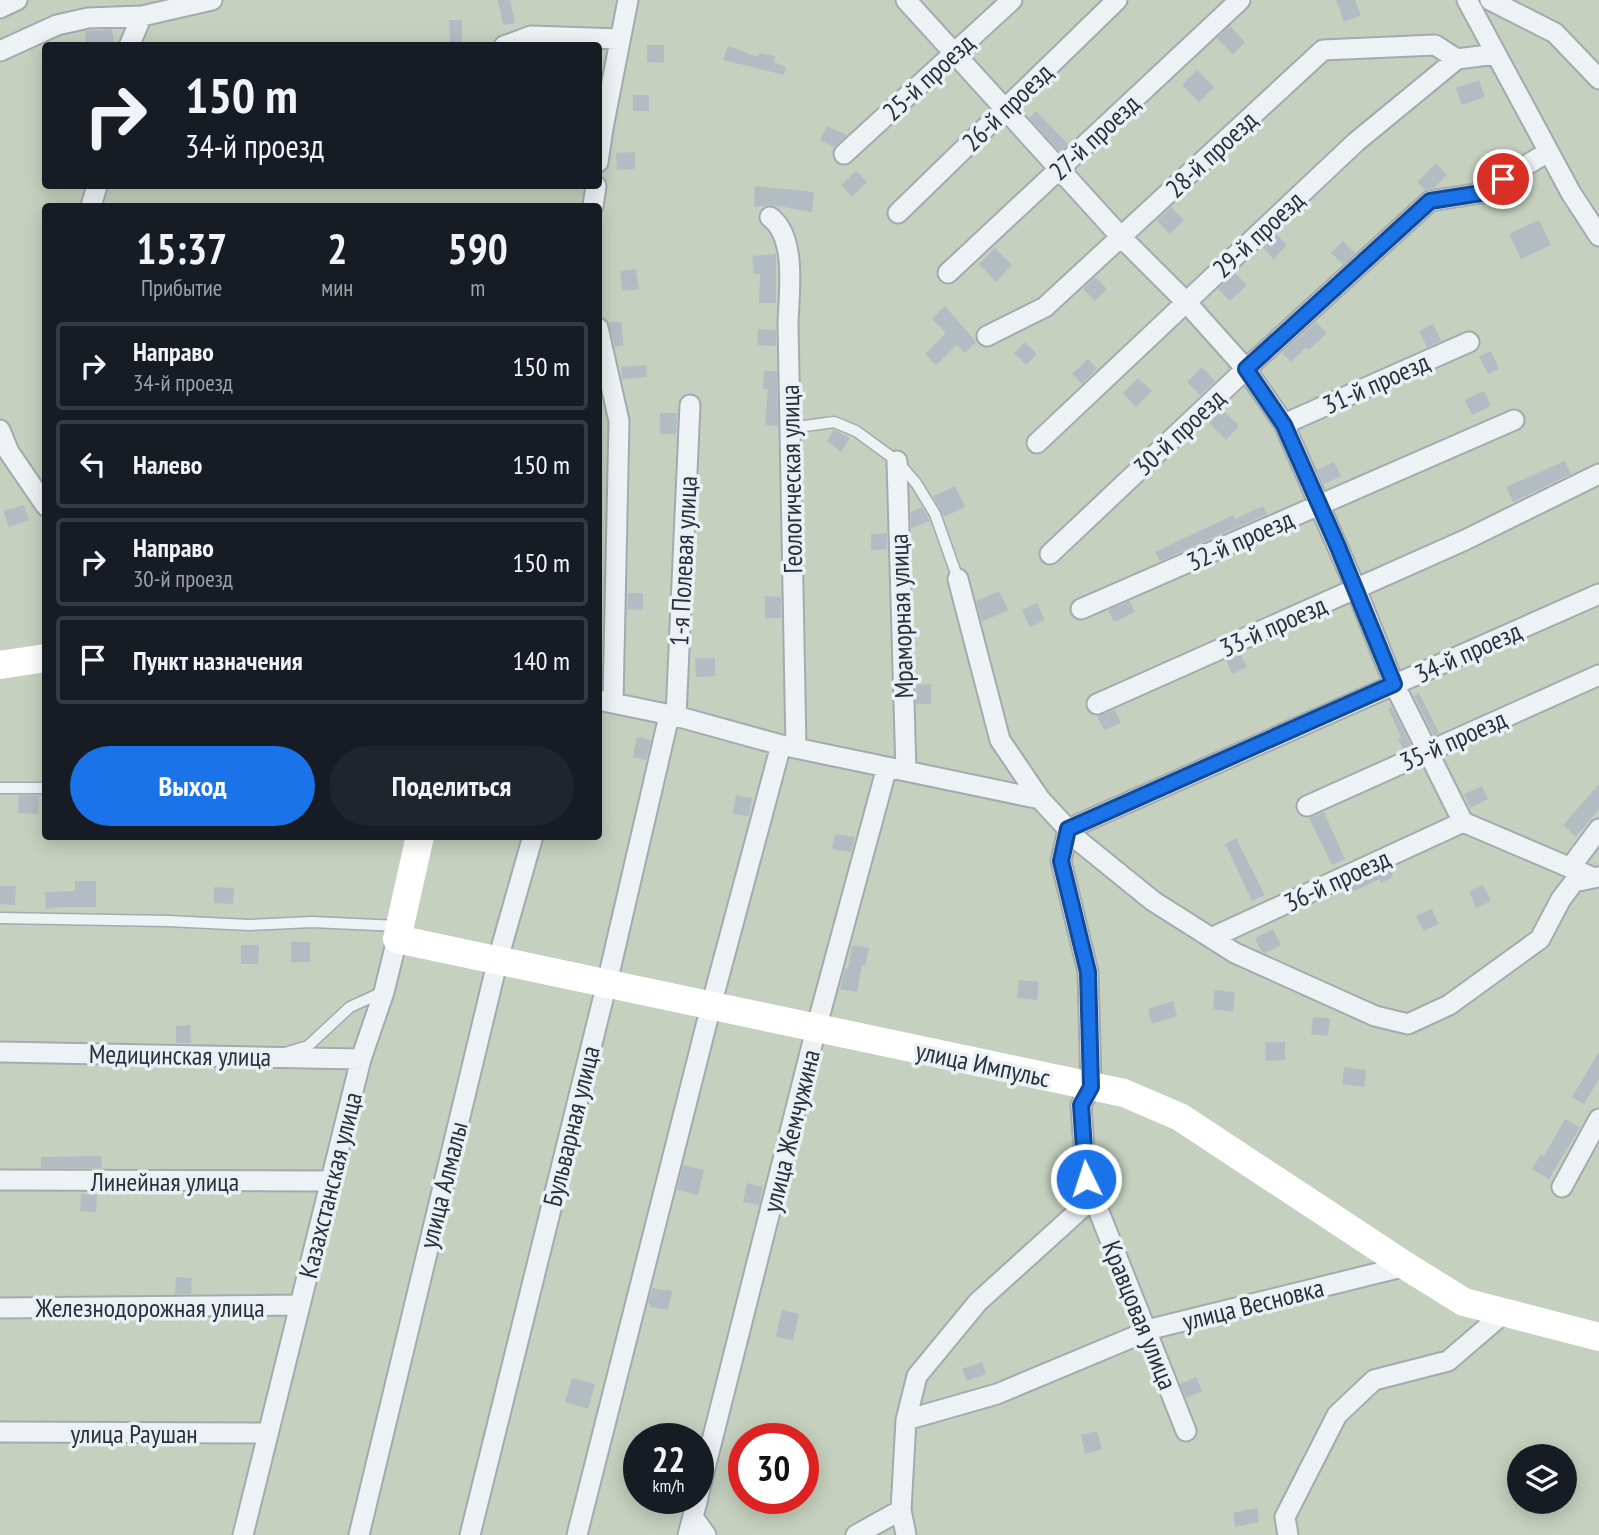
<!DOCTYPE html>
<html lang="ru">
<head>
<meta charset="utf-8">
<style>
	body { margin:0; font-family:"PT Sans Narrow",sans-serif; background:#20242c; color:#f1f3f6; height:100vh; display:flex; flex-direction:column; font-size:26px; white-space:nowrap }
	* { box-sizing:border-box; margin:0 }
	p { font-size:23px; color:#9ea1a6 }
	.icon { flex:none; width:38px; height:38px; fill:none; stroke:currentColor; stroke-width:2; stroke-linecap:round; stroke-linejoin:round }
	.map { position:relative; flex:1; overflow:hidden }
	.drawer { position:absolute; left:42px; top:203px; width:560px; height:637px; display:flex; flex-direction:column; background:#171b24; border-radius:7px; box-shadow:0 4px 18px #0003 }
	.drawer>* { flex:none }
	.banner { position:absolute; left:42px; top:42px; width:560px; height:147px; border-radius:7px; box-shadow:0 4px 18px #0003; background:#171b24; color:#f1f3f6; overflow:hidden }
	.tools { position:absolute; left:1507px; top:1444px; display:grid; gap:14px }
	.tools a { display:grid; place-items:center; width:70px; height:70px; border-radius:50%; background:#171b24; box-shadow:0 4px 18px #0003; font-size:35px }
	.speed { position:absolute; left:623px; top:1423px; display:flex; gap:14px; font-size:35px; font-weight:700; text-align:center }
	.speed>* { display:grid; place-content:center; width:91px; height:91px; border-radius:50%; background:#171b24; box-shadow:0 4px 18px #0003; line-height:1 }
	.speed small { font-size:18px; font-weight:400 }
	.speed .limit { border:10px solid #d22; background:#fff; color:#111 }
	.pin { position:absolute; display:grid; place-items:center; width:60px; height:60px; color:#fff; margin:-30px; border:4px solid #fff; border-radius:50%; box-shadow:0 2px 7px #0007 }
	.me { position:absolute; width:77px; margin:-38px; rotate:356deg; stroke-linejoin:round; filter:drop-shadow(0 0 5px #0008) }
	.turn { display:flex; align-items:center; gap:24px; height:147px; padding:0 28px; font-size:32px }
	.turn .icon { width:91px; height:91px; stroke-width:2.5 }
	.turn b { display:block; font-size:49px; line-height:60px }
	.eta { display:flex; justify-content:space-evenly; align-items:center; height:119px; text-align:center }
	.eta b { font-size:42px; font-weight:700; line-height:49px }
	.button { display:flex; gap:14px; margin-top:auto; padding:14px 28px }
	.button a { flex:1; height:80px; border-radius:42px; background:#1a73e8; color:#fff; font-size:28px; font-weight:700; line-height:80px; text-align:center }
	.button a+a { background:#20242c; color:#f1f3f6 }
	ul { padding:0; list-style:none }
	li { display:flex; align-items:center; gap:21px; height:88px; margin:0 14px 10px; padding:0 14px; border:4px solid #363941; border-radius:7px }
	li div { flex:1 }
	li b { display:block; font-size:26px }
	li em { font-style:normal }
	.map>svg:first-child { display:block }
	.green { fill:#c5d0be; fill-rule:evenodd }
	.building { fill:#b4bcc3 }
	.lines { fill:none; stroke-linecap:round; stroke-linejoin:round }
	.lane-casing { stroke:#a3aab0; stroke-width:13 }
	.street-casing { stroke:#a3aab0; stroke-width:23 }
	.lane { stroke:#eff2f5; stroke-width:10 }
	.street { stroke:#eff2f5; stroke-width:19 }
	.secondary { stroke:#fff; stroke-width:28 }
	.route-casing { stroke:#114b97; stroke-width:18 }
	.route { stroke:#1a73e8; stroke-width:12 }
	.labels { text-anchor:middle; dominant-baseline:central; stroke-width:7; stroke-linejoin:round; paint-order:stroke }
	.street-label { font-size:26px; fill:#27323c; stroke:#ecf0f4 }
</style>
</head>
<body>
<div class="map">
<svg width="1599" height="1535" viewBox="0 0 1599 1535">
	<rect width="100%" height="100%" fill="#dde2e6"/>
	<path class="green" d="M0,0H1599V1535H0ZM46,46H598V186H46ZM46,206H598V836H46ZM639,1438H698V1498H639ZM744,1438H803V1498H744ZM1519,1456H1564V1502H1519Z"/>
	<path class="building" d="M498,0H510L515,23L503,25Z
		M1336,0H1355L1361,15L1344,22Z
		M449,20H462V45H450Z
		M1230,26L1245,42L1233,55L1217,38Z
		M112,29L114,44L86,46L85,31Z
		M647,45H664V63L647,62Z
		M728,46L758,57L759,53L775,56L774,62L786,67L784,75L723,60Z
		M1197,70L1214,87L1199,102L1182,85Z
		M1479,80L1485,97L1462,105L1456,88Z
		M633,95H649V111H633Z
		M1036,111L1068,144L1060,152L1029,118Z
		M827,126L847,135L834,147L820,140Z
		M635,152V169L617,170L616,153Z
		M1436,163L1447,175L1434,188L1425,190L1417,182Z
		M856,171L867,182L852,197L841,185Z
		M755,186L814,192L812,212L773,205L754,207Z
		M1171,207L1184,220L1170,234L1157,221Z
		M1539,220L1551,245L1521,259L1509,234Z
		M1276,234L1287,245L1274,259L1262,247Z
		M1343,241L1355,253L1343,264L1331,253Z
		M995,248L1012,265L996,282L979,264Z
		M776,254V303H759L760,274H754L752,256Z
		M636,269L639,289L622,291L620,271Z
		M1235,273L1247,285L1230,301L1218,289Z
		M1095,277L1107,289L1095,301L1083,289Z
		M945,306L976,342L965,353L957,345L936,365L925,354L946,333L932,319Z
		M608,322H622L623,346H615Z
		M1316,322L1327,333L1309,350L1306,347L1291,362L1282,353Z
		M1433,324L1441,341L1427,347L1419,331Z
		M758,329L776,330V346L757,345Z
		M1025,342L1037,354L1026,365L1014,353Z
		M1491,351L1499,369L1488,374L1479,356Z
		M1088,359L1097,369L1082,384L1072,374Z
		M646,365L647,377L622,379L621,367Z
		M1202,367L1215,381L1200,395L1187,382Z
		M764,371H777L778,426L765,425L768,389H763Z
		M1138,378L1152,391L1136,407L1123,393Z
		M1484,391L1491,406L1472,415L1465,400Z
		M1222,409L1239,426L1226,440L1209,423Z
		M660,413H677L676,434H660Z
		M834,430L850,438L841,452L827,441Z
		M1565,461L1571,474L1513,502L1506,487Z
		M1334,462L1341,476L1324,484L1317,470Z
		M955,486L965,507L944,517L933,496Z
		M24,505L29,520L9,527L3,511Z
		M1263,506L1267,514L1160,561L1155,552L1233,515L1235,519Z
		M922,507L930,521L911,528V512Z
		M887,533V549L871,550V534Z
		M999,591L1008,610L982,622L976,601Z
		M628,593H643V610L627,609Z
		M765,596L781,597V618H765Z
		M1130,601L1135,612L1114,622L1108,610Z
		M1037,603L1045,620L1030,627L1022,610Z
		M1240,653L1247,667L1232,674L1226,660Z
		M695,658H715V676L696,677Z
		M931,684V704H916V685Z
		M1419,693L1439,733L1434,736L1414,696Z
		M1392,707L1411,746L1403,749L1398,739L1401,737L1388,708Z
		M1115,710L1121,723L1104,730L1097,716Z
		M637,737L651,740L646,760L633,757Z
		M1599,784V809L1576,837L1563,825Z
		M1482,786L1488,799L1470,808L1464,794Z
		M19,795L39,796L38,814L18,813Z
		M736,795L752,798L749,816L733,814Z
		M1324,812L1345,859L1332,865L1309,818Z
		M835,834L855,837L851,852L832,849Z
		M1236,838L1265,895L1252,901L1225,844Z
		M1390,869L1393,877L1381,883L1380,879L1352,892L1350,887Z
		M75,881H96V907H62L46,909L45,892L75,891Z
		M1483,885L1491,901L1476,908L1469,891Z
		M0,886H16L15,905L0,904Z
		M214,887L234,888L233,904L214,903Z
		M1432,909L1439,924L1424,931L1416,916Z
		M1273,929L1281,945L1265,953L1261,951L1255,938Z
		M291,942H310V962H291Z
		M241,945H259L258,964H241Z
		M852,945L869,948L865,966L862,965L857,992L840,989L845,968L848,969Z
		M1019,980L1039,982L1037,1000L1017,998Z
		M1215,990L1235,992L1233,1012L1213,1009Z
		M1173,1001L1177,1016L1152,1024L1148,1009Z
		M1313,1017L1330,1018L1328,1036L1311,1034Z
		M190,1025L191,1043H176V1026Z
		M1265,1042H1285V1060L1266,1061Z
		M1599,1052V1079L1584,1104L1572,1097Z
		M1344,1067L1366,1070L1364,1087L1342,1084Z
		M1565,1119L1580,1127L1549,1179L1532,1169L1541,1154L1544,1156Z
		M101,1156L102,1168H41V1157Z
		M683,1165L704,1170L698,1195L677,1190Z
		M747,1183L763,1187L759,1205L743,1202Z
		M81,1194L97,1195L96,1212L80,1211Z
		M176,1277L192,1278L191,1294H175Z
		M652,1288L672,1291L668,1310L650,1307V1304H648Z
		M782,1310L799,1314L793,1341L776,1336Z
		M982,1362L986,1374L967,1381L962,1369Z
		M1196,1377L1202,1391L1186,1398L1180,1384Z
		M572,1378L595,1384L588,1409L565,1402Z
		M1097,1431L1102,1449L1085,1454L1081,1435Z
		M1257,1508L1259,1522L1235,1527L1233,1513Z"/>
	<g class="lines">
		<g class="lane-casing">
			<path id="lane" d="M790,428L834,422L856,431L897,461L916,483L935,514L958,579
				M0,788H46
				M0,918L168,921L249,925L312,922L398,926
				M288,1052L308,1046L350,1007L383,992"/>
		</g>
		<g class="street-casing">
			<path id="street" d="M906,0L1121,237L1186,302L1246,369L1284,424L1356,589L1394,684L1463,822L1592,877
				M1467,0L1571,193L1599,236
				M1490,0L1555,33L1599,79
				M0,8L17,0
				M129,46L142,16
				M504,46L531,36L619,39
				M0,51L57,25L88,18L142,16L212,0
				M844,154L1012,0
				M598,162L603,128L628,0
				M91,206L97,186
				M593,206L596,186
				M898,213L1117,0
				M770,217C797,237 789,292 788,323L796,748
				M948,273L1240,0
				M598,328L619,421L613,702
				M987,336L1045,307L1323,50L1435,45L1457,59
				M1284,424L1469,342
				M0,430L9,452L46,506
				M1037,443L1356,142L1457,59L1496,54
				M897,461L906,771
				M1050,554L1246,369L1430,201L1481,193L1548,152
				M958,579L1000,740L1040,799
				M1081,609L1514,420
				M598,700L676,716L781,745L1040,799L1079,841L1153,901L1235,953L1375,1016L1408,1024L1449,1005L1540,939L1561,899L1574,882L1598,877
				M1097,704L1465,540L1599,474
				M676,716L690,405
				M1307,806L1599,675
				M1570,868L1599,829
				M1211,938L1463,822
				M0,1052L361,1059
				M0,1180L330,1181
				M1562,1187L1599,1119
				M0,1308L300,1305
				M906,1420L997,1394L1155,1328L1406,1266
				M1186,1431L1086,1179L1081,1105L1091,1086L1088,972L1061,861L1068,829L1599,594
				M0,1432L268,1433
				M698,1496L816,1029L887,767
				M693,1517L706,1535
				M243,1535L361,1059L384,992L397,939
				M359,1535L498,959L533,836
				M470,1535L607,983L669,716
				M577,1535L711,1006L781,745
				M688,1535L698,1498
				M856,1535L901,1510
				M906,1535L901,1510L906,1420L917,1376L978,1302L1094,1197
				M1288,1535L1285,1517L1337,1415L1374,1380L1448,1361L1504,1313"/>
		</g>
		<use href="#lane" class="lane"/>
		<use href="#street" class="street"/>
		<path class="secondary" d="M0,665L46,658
			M420,836L397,939L1124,1093L1180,1117L1406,1266L1464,1302L1599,1337"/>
	</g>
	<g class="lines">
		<g class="route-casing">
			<path id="route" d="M1086,1179L1081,1105L1091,1087L1088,972L1061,861L1068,829L1394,684L1338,547L1284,425L1246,369L1430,201L1481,193L1503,179"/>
		</g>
		<use href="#route" class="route"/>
	</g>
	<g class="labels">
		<g class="street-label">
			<text transform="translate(928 77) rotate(-43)">25-й проезд</text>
			<text transform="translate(1007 107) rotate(-44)">26-й проезд</text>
			<text transform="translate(1094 137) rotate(-43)">27-й проезд</text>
			<text transform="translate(1211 154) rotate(-43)">28-й проезд</text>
			<text transform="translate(1258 234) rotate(-43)">29-й проезд</text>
			<text transform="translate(1376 383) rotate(-24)">31-й проезд</text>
			<text transform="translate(1179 432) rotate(-43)">30-й проезд</text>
			<text transform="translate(791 479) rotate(-91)">Геологическая улица</text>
			<text transform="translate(1240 540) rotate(-24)">32-й проезд</text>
			<text transform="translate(683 561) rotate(-87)">1-я Полевая улица</text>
			<text transform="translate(901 616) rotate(-92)">Мраморная улица</text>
			<text transform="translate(1273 626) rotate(-24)">33-й проезд</text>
			<text transform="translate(1468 652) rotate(-24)">34-й проезд</text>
			<text transform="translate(1453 740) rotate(-24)">35-й проезд</text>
			<text transform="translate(1337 880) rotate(-25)">36-й проезд</text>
			<text transform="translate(180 1055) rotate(1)">Медицинская улица</text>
			<text transform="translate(983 1064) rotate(12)">улица Импульс</text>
			<text transform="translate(571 1126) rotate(-76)">Бульварная улица</text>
			<text transform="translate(791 1131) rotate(-76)">улица Жемчужина</text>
			<text x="165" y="1181">Линейная улица</text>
			<text transform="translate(330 1185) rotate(-76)">Казахстанская улица</text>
			<text transform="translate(443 1185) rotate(-76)">улица Алмалы</text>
			<text transform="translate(1253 1304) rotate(-14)">улица Весновка</text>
			<text x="150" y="1307">Железнодорожная улица</text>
			<text transform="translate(1140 1315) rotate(68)">Кравцовая улица</text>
			<text x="134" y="1433">улица Раушан</text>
		</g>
	</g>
</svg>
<div class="tools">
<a><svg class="icon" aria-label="layers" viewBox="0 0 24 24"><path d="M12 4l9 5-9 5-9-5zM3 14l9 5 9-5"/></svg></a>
</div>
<div class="speed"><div>22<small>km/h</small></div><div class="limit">30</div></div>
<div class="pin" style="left:1503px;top:179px;background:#d93025"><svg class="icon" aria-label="arrive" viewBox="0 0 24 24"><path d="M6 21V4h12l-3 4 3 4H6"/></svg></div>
<svg class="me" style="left:1086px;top:1179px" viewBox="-20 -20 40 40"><circle r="17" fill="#1a73e8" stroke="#fff" stroke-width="3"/><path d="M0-11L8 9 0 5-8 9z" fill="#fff"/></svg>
<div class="banner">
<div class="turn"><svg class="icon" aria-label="right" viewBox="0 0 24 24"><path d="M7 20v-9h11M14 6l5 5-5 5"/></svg><div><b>150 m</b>34-й проезд</div></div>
</div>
<section class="drawer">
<div class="eta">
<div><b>15:37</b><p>Прибытие</p></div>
<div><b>2</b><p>мин</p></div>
<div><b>590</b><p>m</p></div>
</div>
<ul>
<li><svg class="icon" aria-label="right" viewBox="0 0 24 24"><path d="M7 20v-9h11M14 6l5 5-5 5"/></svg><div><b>Направо</b><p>34-й проезд</p></div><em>150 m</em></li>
<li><svg class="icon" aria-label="left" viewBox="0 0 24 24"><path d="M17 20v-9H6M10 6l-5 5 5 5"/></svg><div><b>Налево</b></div><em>150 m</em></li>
<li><svg class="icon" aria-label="right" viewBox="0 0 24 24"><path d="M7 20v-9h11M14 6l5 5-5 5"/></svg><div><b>Направо</b><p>30-й проезд</p></div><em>150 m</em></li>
<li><svg class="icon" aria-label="arrive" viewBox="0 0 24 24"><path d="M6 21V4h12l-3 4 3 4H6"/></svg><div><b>Пункт назначения</b></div><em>140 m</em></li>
</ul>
<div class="button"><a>Выход</a><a>Поделиться</a></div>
</section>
</div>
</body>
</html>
